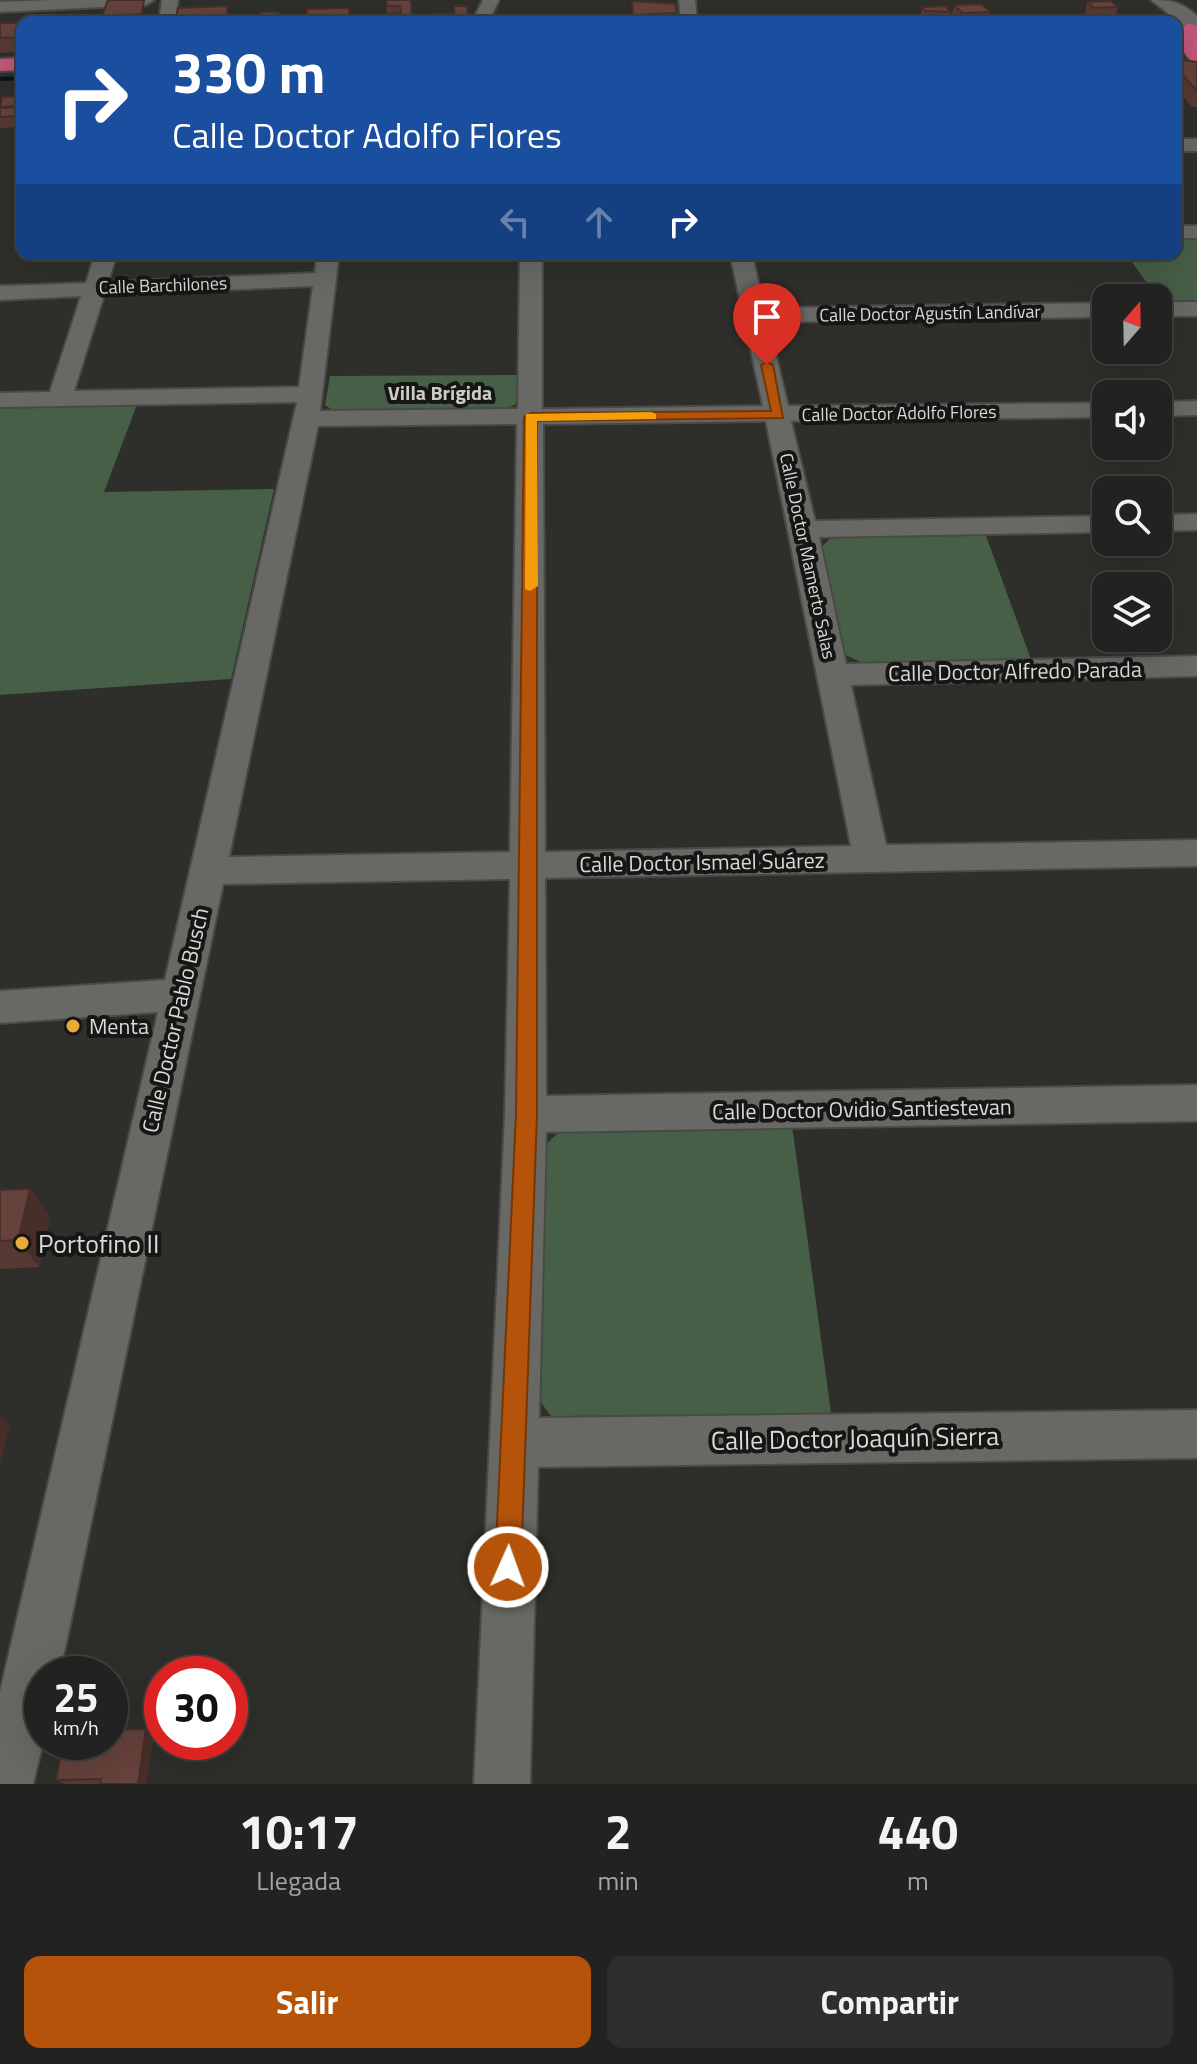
<!DOCTYPE html>
<html lang="es">
<head>
<meta charset="utf-8">
<style>
	body { margin:0; font-family:"Titillium Web",sans-serif; background:#2e2f2d; color:#f1f3f6; height:100vh; display:flex; flex-direction:column; font-size:30px; white-space:nowrap }
	* { box-sizing:border-box; margin:0 }
	p { font-size:26px; color:#a2a4a5 }
	.icon { flex:none; width:44px; height:44px; fill:none; stroke:currentColor; stroke-width:2; stroke-linecap:round; stroke-linejoin:round }
	.map { position:relative; height:1784px; overflow:hidden }
	.sheet { display:flex; flex-direction:column; background:#222220; flex:1 }
	.sheet>* { flex:none }
	.top-card { position:absolute; left:16px; top:16px; width:1166px; height:244px; border-radius:16px; box-shadow:0 8px 32px #0002,0 0 0 2px #3f3f3e; background:#1a4fa0; color:#fff; overflow:hidden }
	.needle { width:52px; rotate:20deg }
	.buttons { position:absolute; left:1092px; top:284px; display:grid; gap:16px }
	.buttons a { display:grid; place-items:center; width:80px; height:80px; border-radius:16px; background:#222220; box-shadow:0 8px 32px #0002,0 0 0 2px #3f3f3e; font-size:40px }
	.speed { position:absolute; left:24px; top:1656px; display:flex; gap:16px; font-size:40px; font-weight:700; text-align:center }
	.speed>* { display:grid; place-content:center; width:104px; height:104px; border-radius:50%; background:#222220; box-shadow:0 8px 32px #0002,0 0 0 2px #3f3f3e; line-height:1 }
	.speed small { font-size:20px; font-weight:400 }
	.speed .limit { border:12px solid #d22; background:#fff; color:#111 }
	.pin { position:absolute; display:grid; place-items:center; width:68px; height:68px; color:#fff; margin:-82px -34px; border-radius:50% 50% 50% 0; rotate:-45deg; box-shadow:0 0 8px #0007 }
	.pin .icon { rotate:45deg }
	.me { position:absolute; width:88px; margin:-44px; rotate:2deg; stroke-linejoin:round; filter:drop-shadow(0 0 6px #0008) }
	.turn { display:flex; align-items:center; gap:28px; height:168px; padding:0 24px; font-size:36px }
	.turn .icon { width:104px; height:104px; stroke-width:2.5 }
	.turn b { display:block; font-size:56px; line-height:68px }
	.lanes { display:flex; align-items:center; height:76px; padding:0 24px; background:#0003; justify-content:center; gap:40px; direction:ltr }
	.lanes .off { opacity:.35 }
	.eta { display:flex; justify-content:space-evenly; align-items:center; height:136px; text-align:center }
	.eta b { font-size:48px; font-weight:700; line-height:56px }
	.action { display:flex; gap:16px; margin-top:auto; padding:16px 24px }
	.action a { flex:1; height:92px; border-radius:16px; background:#b45309; color:#fff; font-size:32px; font-weight:700; line-height:92px; text-align:center }
	.action a+a { background:#2e2f2d; color:#f1f3f6 }
	.map>svg:first-child { display:block }
	.green { fill:#475e47 }
	.lines { fill:none; stroke-linecap:round; stroke-linejoin:round }
	.stream { stroke:#001722; stroke-width:4 }
	.minor-casing { stroke:#494947; stroke-width:4 }
	.tertiary-casing { stroke:#494947; stroke-width:4 }
	.trunk-casing { stroke:#494947; stroke-width:4 }
	.minor { fill:#686865; fill-rule:evenodd }
	.tertiary { fill:#686865; fill-rule:evenodd }
	.trunk { fill:#c25679; fill-rule:evenodd }
	.wall { fill:#573933 }
	.shaded-wall { fill:#472e29 }
	.building { fill:#65423b; stroke:#472e29; stroke-width:2 }
	.route { fill:#b45309; stroke:#753606; stroke-width:2 }
	.slow { fill:#f59e0b }
	.poi-dot { fill:#eaaa39; stroke:#161615; stroke-width:3 }
	.labels { text-anchor:middle; dominant-baseline:central; stroke-width:8; stroke-linejoin:round; paint-order:stroke }
	.far-street-label { font-size:18px; fill:#d9d9d7; stroke:#161615 }
	.far-neighbourhood-label { font-size:20px; font-weight:bold; fill:#cbcbc7; stroke:#161615 }
	.street-label { font-size:22px; fill:#d9d9d7; stroke:#161615 }
	.poi-label { font-size:22px; fill:#d9d9d7; stroke:#161615; text-anchor:start }
	.near-poi-label { font-size:26px; fill:#d9d9d7; stroke:#161615; text-anchor:start }
	.near-street-label { font-size:26px; fill:#d9d9d7; stroke:#161615 }
</style>
</head>
<body>
<div class="map">
<svg width="1197" height="1784" viewBox="0 0 1197 1784">
	<rect width="100%" height="100%" fill="#2e2e2b"/>
	<path class="green" d="M1176,236H1197V306H1164L1126,254H1176Z
		M519,375L520,402L502,411L337,413L325,405L330,376Z
		M138,402L104,492L274,489L231,679L0,695V407Z
		M985,533L1032,662L867,665L839,652L819,549L833,536Z
		M792,1125L832,1420L573,1425L550,1415L538,1398L543,1147L563,1128Z"/>
	<g class="lines">
		<path class="stream" d="M0,79L22,78"/>
		<g class="minor-casing">
			<path id="minor" d="M50,0H154L146,5L0,12V2Z
				M162,0H178L175,22H159Z
				M483,0H499L488,22H472Z
				M679,0H695L697,22H681Z
				M1176,139H1197V151H1176Z
				M1176,226H1197V238H1176Z
				M95,254H117L108,282L315,273L317,254H339L320,411L518,409L520,254H542V409L763,406L730,254H752L764,308L1106,303V317L768,322L788,406L1106,403V417L791,421L815,521L1106,516V532L819,537L846,664L1197,656V676L851,685L886,845L1197,840V866L545,878L546,1096L1197,1085V1121L546,1132L539,1418L1197,1410V1458L538,1467L530,1784H474L505,1114L510,879L223,884L67,1639L59,1674H42L43,1742L33,1784H0V1692L158,1012L0,1023V991L165,980L297,402L0,407V393L50,392L81,296L0,300V286L86,283ZM313,286L299,387L74,391L104,295ZM766,421L851,846L545,852L543,424ZM517,424L510,852L229,857L318,426Z
				M1158,302H1197V316H1158Z
				M1197,401V415L1158,416V402Z
				M1197,514V530L1158,531V515Z"/>
		</g>
		<g class="tertiary-casing">
			<path id="tertiary" d="M1151,0C1172,0 1181,2 1197,16V30L1188,29Z"/>
		</g>
		<g class="trunk-casing">
			<path id="trunk" d="M1189,23L1197,26V62L1190,60L1177,43L1179,29Z
				M22,58V70L0,71V59Z"/>
		</g>
		<use href="#minor" class="minor"/>
		<use href="#tertiary" class="tertiary"/>
		<use href="#trunk" class="trunk"/>
	</g>
	<path class="wall" d="M386,0H411L413,22H387Z
		M632,1L677,13L676,22H632Z
		M1087,2L1118,7L1114,22H1084L1083,21Z
		M954,5L990,12L988,22H959L952,14Z
		M454,6H467L469,22H455Z
		M922,7L950,12L948,22H920Z
		M0,23H22V51L0,53Z
		M1176,59L1197,62V107H1192L1176,88Z
		M22,96V127L0,128V104Z
		M30,1189L50,1217L39,1267L0,1269V1190Z
		M146,1729L154,1734L146,1784H65L56,1780Z"/>
	<path class="shaded-wall" d="M228,6L231,22H225Z
		M30,1189L50,1217L39,1267L18,1240Z
		M0,1415L10,1425L0,1465Z
		M146,1729L154,1734L146,1784H138Z"/>
	<path class="building" d="M108,0H144L142,14L102,16Z
		M386,0H411L412,20L387,21V14L401,13L400,6H387Z
		M632,1L675,4L677,13L633,15Z
		M1111,1L1118,7L1094,8L1087,2Z
		M982,4L990,12L962,13L954,5Z
		M228,6L225,22H175L178,8Z
		M454,6H467L468,18L455,19Z
		M946,6L950,12L925,11L922,7Z
		M349,8V17H376V22H310V18L306,19L307,9Z
		M261,12H279V17H276V22H260Z
		M143,14L144,22H52L91,21L93,17Z
		M436,14H452L454,22H436Z
		M305,16V19L310,18V22H276V17Z
		M0,23H22V37L0,38Z
		M1176,59L1197,62V91L1176,68Z
		M22,96V106L0,107L2,97Z
		M22,107V116L0,117V108Z
		M30,1189L18,1240L0,1241V1190Z
		M146,1729L138,1784H100L101,1779L56,1780L63,1742H110V1730Z"/>
	<path class="route" d="M767,362L773,365L783,418L537,421V1114L521,1567L518,1576L508,1580L499,1576L495,1567L516,1114L524,417L531,413L771,411L761,365Z"/>
	<path class="slow" d="M651,412L656,414V419L537,421L538,586L530,591L525,589L526,414Z"/>
	<g class="poi-dot">
		<circle cx="73" cy="1026" r="8"/>
		<circle cx="22" cy="1243" r="8"/>
	</g>
	<g class="labels">
		<g class="far-street-label">
			<text transform="translate(163 285) rotate(-2)">Calle Barchilones</text>
			<text transform="translate(930 313) rotate(-1)">Calle Doctor Agustín Landívar</text>
			<text transform="translate(899 413) rotate(-1)">Calle Doctor Adolfo Flores</text>
			<text transform="translate(808 556) rotate(78)">Calle Doctor Mamerto Salas</text>
		</g>
		<g class="far-neighbourhood-label">
			<text x="440" y="392">Villa Brígida</text>
		</g>
		<g class="street-label">
			<text transform="translate(1015 671) rotate(-1)">Calle Doctor Alfredo Parada</text>
			<text transform="translate(702 862) rotate(-1)">Calle Doctor Ismael Suárez</text>
			<text transform="translate(175 1020) rotate(-77)">Calle Doctor Pablo Busch</text>
			<text transform="translate(862 1109) rotate(-1)">Calle Doctor Ovidio Santiestevan</text>
		</g>
		<g class="poi-label">
			<text x="89" y="1026">Menta</text>
		</g>
		<g class="near-poi-label">
			<text x="38" y="1243">Portofino II</text>
		</g>
		<g class="near-street-label">
			<text transform="translate(855 1438) rotate(-1)">Calle Doctor Joaquín Sierra</text>
		</g>
	</g>
</svg>
<div class="buttons">
<a><svg class="needle" viewBox="-14 -14 28 28"><path d="M0-13l5 13h-10z" fill="#e53935"/><path d="M0 13l5-13h-10z" fill="#a2a4a5"/></svg></a>
<a><svg class="icon" aria-label="sound" viewBox="0 0 24 24"><path d="M4 9h4l5-4v14l-5-4H4zM17 9q2 3 0 6"/></svg></a>
<a><svg class="icon" aria-label="search" viewBox="0 0 24 24"><circle cx="10" cy="10" r="6"/><path d="M15 15l6 6"/></svg></a>
<a><svg class="icon" aria-label="layers" viewBox="0 0 24 24"><path d="M12 4l9 5-9 5-9-5zM3 14l9 5 9-5"/></svg></a>
</div>
<div class="speed"><div>25<small>km/h</small></div><div class="limit">30</div></div>
<div class="pin" style="left:767px;top:365px;background:#d93025"><svg class="icon" aria-label="arrive" viewBox="0 0 24 24"><path d="M6 21V4h12l-3 4 3 4H6"/></svg></div>
<svg class="me" style="left:508px;top:1567px" viewBox="-20 -20 40 40"><circle r="17" fill="#b45309" stroke="#fff" stroke-width="3"/><path d="M0-11L8 9 0 5-8 9z" fill="#fff"/></svg>
<div class="top-card">
<div class="turn"><svg class="icon" aria-label="right" viewBox="0 0 24 24"><path d="M7 20v-9h11M14 6l5 5-5 5"/></svg><div><b>330 m</b>Calle Doctor Adolfo Flores</div></div>
<div class="lanes"><svg class="icon off" aria-label="left" viewBox="0 0 24 24"><path d="M17 20v-9H6M10 6l-5 5 5 5"/></svg><svg class="icon off" aria-label="ahead" viewBox="0 0 24 24"><path d="M12 20V5M6 11l6-6 6 6"/></svg><svg class="icon" aria-label="right" viewBox="0 0 24 24"><path d="M7 20v-9h11M14 6l5 5-5 5"/></svg></div>
</div>
</div>
<section class="sheet">
<div class="eta">
<div><b>10:17</b><p>Llegada</p></div>
<div><b>2</b><p>min</p></div>
<div><b>440</b><p>m</p></div>
</div>
<div class="action"><a>Salir</a><a>Compartir</a></div>
</section>
</body>
</html>
